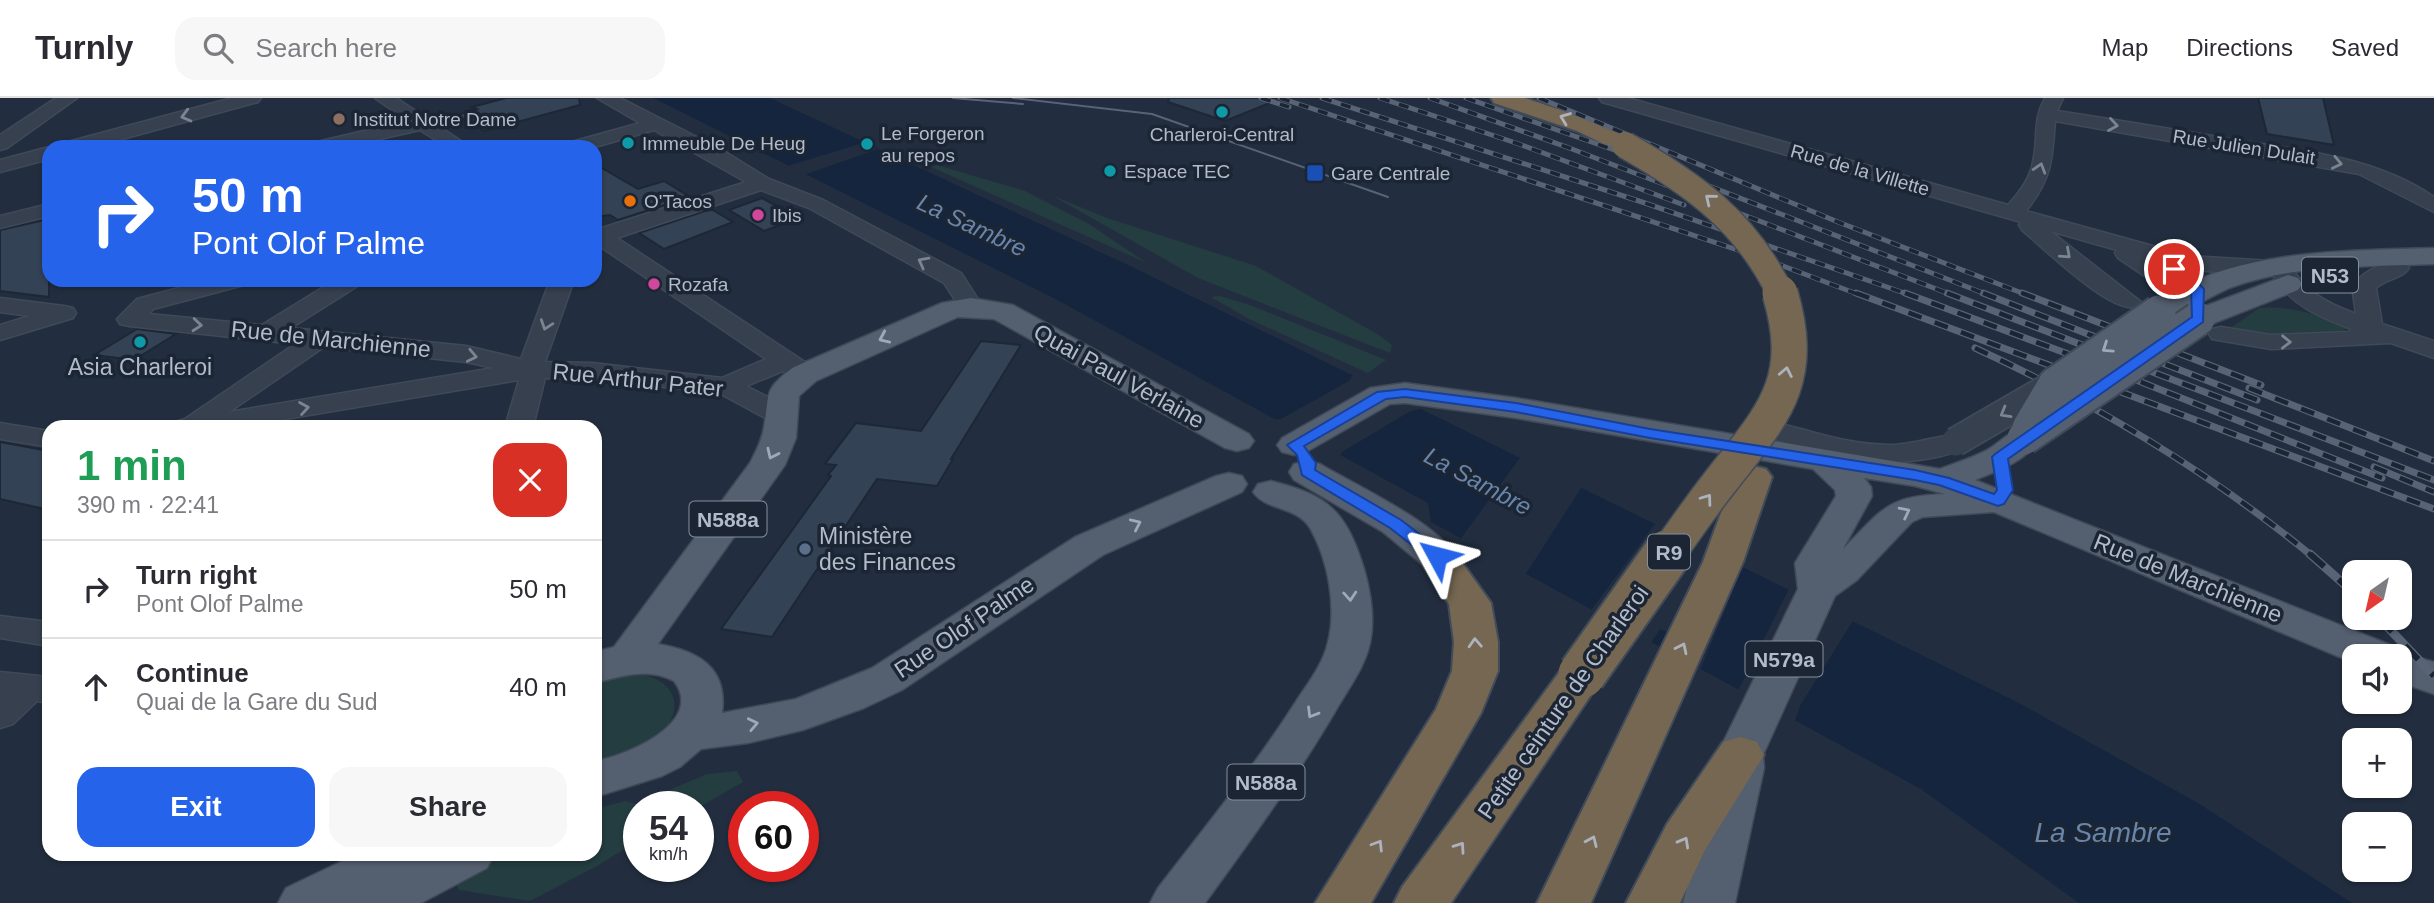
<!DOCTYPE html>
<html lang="en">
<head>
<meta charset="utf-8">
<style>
	body { margin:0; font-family:Helvetica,sans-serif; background:#f7f7f7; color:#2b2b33; height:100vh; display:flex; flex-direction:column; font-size:26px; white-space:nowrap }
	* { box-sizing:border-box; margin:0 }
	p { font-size:23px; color:#7c7c81 }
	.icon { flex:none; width:38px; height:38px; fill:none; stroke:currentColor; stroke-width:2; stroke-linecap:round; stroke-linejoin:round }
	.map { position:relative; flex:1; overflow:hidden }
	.panel { position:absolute; left:42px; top:322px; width:560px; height:441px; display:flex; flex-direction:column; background:#fff; border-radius:21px; box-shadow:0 2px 5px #0004 }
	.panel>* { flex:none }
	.top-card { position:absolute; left:42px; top:42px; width:560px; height:147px; border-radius:21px; box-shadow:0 2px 5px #0004; background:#2563eb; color:#fff; overflow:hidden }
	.needle { width:46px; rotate:214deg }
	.tools { position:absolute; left:2342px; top:462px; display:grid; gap:14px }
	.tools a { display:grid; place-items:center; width:70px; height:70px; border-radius:14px; background:#fff; box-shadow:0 2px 5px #0004; font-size:35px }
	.speed { position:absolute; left:623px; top:693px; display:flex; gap:14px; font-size:35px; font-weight:700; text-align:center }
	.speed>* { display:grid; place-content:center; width:91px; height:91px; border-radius:50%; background:#fff; box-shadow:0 2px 5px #0004; line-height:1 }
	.speed small { font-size:18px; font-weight:400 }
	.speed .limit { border:10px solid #d22; background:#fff; color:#111 }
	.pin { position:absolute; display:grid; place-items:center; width:60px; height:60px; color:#fff; margin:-30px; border:4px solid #fff; border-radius:50%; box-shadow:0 2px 7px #0007 }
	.me { position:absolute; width:77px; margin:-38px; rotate:308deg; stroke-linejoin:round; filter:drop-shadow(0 0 5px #0008) }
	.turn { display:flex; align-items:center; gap:24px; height:147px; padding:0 35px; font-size:32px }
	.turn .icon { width:91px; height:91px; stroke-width:2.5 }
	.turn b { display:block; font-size:49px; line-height:60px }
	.round { display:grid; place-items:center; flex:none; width:74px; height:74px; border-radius:21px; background:#f7f7f7 }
	.head { display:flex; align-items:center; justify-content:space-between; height:119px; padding:0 35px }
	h1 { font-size:42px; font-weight:700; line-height:52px; color:#1e9e55 }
	.button { display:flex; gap:14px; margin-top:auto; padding:14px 35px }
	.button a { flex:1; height:80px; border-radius:21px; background:#2563eb; color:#fff; font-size:28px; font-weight:700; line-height:80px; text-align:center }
	.button a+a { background:#f7f7f7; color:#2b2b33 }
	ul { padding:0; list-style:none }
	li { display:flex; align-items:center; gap:21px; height:98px; padding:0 35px; border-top:2px solid #e1e1e2 }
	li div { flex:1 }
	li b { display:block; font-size:26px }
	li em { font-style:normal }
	header { display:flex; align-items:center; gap:42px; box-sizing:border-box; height:98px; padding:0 35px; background:#fff; border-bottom:2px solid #e1e1e2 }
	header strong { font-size:33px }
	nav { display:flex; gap:38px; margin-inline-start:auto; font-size:24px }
	.search { width:490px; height:63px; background:#f7f7f7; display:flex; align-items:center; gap:18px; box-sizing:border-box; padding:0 24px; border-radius:21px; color:#7c7c81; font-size:26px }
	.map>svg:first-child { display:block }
	.green { fill:#243d40 }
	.water { fill:#14253d }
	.pier { fill:#222e3f }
	.building { fill:#334255; stroke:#1d2735; stroke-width:2 }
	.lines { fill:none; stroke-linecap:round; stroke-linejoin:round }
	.minor-casing { stroke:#3f4957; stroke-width:3 }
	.major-casing { stroke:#3f4957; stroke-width:3 }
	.highway-casing { stroke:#414b59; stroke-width:4 }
	.minor { fill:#36404e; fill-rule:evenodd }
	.major { fill:#545f6f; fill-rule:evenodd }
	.highway { fill:#756752; fill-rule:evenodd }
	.tram { stroke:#586476; stroke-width:2 }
	.rail-far2-casing { stroke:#586476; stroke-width:5 }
	.rail-far1-casing { stroke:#586476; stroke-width:7 }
	.rail-casing { stroke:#586476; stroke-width:9 }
	.rail-far2 { stroke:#1b2533; stroke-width:3.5; stroke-dasharray:10; stroke-linecap:butt }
	.rail-far1 { stroke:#1b2533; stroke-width:4.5; stroke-dasharray:14; stroke-linecap:butt }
	.rail { stroke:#1b2533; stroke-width:6; stroke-dasharray:19; stroke-linecap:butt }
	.minor-bridge-casing { stroke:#3f4957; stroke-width:31; stroke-linecap:butt }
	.major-bridge-casing { stroke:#3f4957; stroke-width:37; stroke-linecap:butt }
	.highway-bridge-far2-casing { stroke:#414b59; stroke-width:29; stroke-linecap:butt }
	.highway-bridge-far1-casing { stroke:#414b59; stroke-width:38; stroke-linecap:butt }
	.highway-bridge-casing { stroke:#414b59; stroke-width:51; stroke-linecap:butt }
	.minor-bridge { stroke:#36404e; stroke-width:27 }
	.major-bridge { stroke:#545f6f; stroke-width:33 }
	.highway-bridge-far2 { stroke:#756752; stroke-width:26 }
	.highway-bridge-far1 { stroke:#756752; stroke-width:35 }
	.highway-bridge { stroke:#756752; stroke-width:47 }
	.oneway { stroke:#7a8492 }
	.oneway2 { stroke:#acb3be }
	.oneway3 { stroke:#9fa9b8 }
	.route { fill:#2563eb; stroke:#184099; stroke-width:2 }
	.culture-dot { fill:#0f9aa8; stroke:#1b2533; stroke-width:2.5 }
	.education-dot { fill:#8d6e63; stroke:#1b2533; stroke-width:2.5 }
	.transit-dot { fill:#1a4fb4; stroke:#1b2533; stroke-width:2.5 }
	.food-dot { fill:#e8710a; stroke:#1b2533; stroke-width:2.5 }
	.hotel-dot { fill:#d1479c; stroke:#1b2533; stroke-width:2.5 }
	.service-dot { fill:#5c6f8a; stroke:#1b2533; stroke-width:2.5 }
	.labels { text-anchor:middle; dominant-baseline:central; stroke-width:7; stroke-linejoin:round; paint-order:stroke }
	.far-poi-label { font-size:19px; fill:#b2bbca; stroke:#1b2533; text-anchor:start }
	.far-street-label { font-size:19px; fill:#b2bbca; stroke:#1b2533 }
	.shield { fill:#1b2533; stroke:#858e9d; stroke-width:2 }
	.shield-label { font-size:21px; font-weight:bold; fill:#b2bbca }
	.street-label { font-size:23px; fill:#b2bbca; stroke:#1b2533 }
	.poi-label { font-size:23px; fill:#b2bbca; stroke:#1b2533 }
	.water-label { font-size:24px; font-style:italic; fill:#6885ab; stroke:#1b2533 }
	.near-water-label { font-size:28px; font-style:italic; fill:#6885ab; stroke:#1b2533 }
</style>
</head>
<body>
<header>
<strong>Turnly</strong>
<div class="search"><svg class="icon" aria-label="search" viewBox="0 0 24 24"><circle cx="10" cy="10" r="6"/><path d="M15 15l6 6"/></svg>Search here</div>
<nav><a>Map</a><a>Directions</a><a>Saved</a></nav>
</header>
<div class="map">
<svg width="2434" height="805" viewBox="0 0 2434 805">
	<rect width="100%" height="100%" fill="#222e3f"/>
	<path class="green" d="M937,67L1025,93L1089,126L1147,165L931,69Z
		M1051,97L1107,120L1256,168L1379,237L1392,247L1390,255L1198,180Z
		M1220,198L1250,207L1386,262L1368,275L1249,221L1211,199Z
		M2259,210C2291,207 2320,217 2349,229L2341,235L2272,238L2228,232Z
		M640,576C687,585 683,626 646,647C631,656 611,660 595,666V583L617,577Z
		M737,673L743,684L698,710L661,709L662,695L707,676Z
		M625,703L645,708L639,709V742L597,768L530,803L459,792L454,782L502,756H595V711Z"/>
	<path class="water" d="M653,0H770L1126,166L2019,605L2198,705L2352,805H2079L1921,691L1431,424L1428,405L1061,204Z"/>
	<path class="pier" d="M863,45L878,51L801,78L784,69Z
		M1348,270L1426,309L1409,314L1342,354L1339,359L1270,322L1281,321L1349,283L1353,276Z
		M1522,357L1583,387L1524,479L1459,443Z
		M1657,423L1744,466L1699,575L1662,555L1671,536L1660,531L1649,548L1589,515Z
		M1790,489L1854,521L1800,608L1794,626L1737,595Z"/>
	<path class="building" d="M506,0H579L580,7L484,33L457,17L477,11L472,9Z
		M1169,0H1279L1280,1L1225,23L1168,4Z
		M2258,0H2323L2334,47L2267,36Z
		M595,66L638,91L664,83L690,99L618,122L610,117L595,119Z
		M762,100L799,120L764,133L729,112Z
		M711,111L733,124L664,151L639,135Z
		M49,121V199L0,193V132Z
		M137,231L176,236L134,262L94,257Z
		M981,243L1021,247L951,361H953L937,388L877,381L772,539L721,531L831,378L828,377L836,367L825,366L856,325L921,333Z
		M0,344L49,353V412L0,401Z"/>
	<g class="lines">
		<g class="minor-casing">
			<path id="minor" d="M56,0H77L7,50L0,52V37Z
				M232,0H261L258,4L93,49H61L64,45Z
				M375,0H396L470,49H447L420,32L344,49H309L312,45L408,23Z
				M597,0H620L722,52L769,81L823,102L961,175L983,209L979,214L971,216L963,214L944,185L809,110L761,92L617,140L814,270L818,276L814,282C801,285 794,280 783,273L746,288L791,311L795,317L791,323L781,325L771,323L719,295L592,281L545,280L533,329H505L519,282L237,329H174L178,323L185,321L295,246L129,228L120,226L117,221L137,201L209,182H248L244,187L153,211L149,216L262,227L335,182H363L359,187L291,230L466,248L521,261L550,182H574L545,264L592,265L722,280L766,261L595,145V128L602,130L746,84L654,32L595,49H565L568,45L640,25ZM324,249L466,264L494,270L229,314Z
				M1599,0H1628L2008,107C2019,95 2030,81 2033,64C2039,38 2032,24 2045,0H2063L2057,13C2117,22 2177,32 2236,42C2305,53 2375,59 2434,99V114L2359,76L2055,23C2052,63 2052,80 2026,113L2189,158L2287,164C2308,195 2322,203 2356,216L2352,188C2363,173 2387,161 2406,165L2409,170C2403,180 2386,181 2376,190L2382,226L2434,243V260L2391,245L2271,251L2212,241L2209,236L2212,231L2221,229L2271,237L2348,234L2351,231C2318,218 2290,207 2272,176C2229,176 2192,174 2151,162L2165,171L2188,203L2184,208H2168L2149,181L2118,160L2115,155L2117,152L2050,133L2141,204L2137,209C2110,216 2044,150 2022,132L2019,127L2021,124L1602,4Z
				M49,49V61L0,74V62Z
				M49,106V118L0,130V118Z
				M0,200L64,208L73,210L76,215L73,220L0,242V227L30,218L0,214Z
				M0,325L49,333V349L0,341Z
				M1785,327C1822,336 1851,347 1891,347C1914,347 1947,334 1965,338L1969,344C1963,353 1951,355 1941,358C1885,371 1828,361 1775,341L1771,335L1775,329Z
				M0,518L49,524V548L0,540Z
				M0,574L49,579V605L37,603L13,626L0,630Z"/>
		</g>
		<g class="major-casing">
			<path id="major" d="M2434,150V166C2368,169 2295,166 2232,189C2208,198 2171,226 2148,220L2144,214C2150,205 2160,201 2170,195C2248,151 2347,153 2434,150Z
				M2288,177L2298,180L2302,186L2298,192L2209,227L2198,230L2187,227L2183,221L2187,215Z
				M971,200L1013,207L1249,336L1254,343L1249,350L1237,353L1225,350L994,221L958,219L816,283L799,298L796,340L785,367L658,546C698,553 728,569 722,615L796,601L872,570L1075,439L1216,378L1229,375L1242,378L1247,386L1242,394L1103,457L902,592L864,610L803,632L748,645L701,651L680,669L662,678L595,699V663C625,658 706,625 674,583C649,569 621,578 595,585V554L614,549L750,365C756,353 762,343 764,329C770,296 762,292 794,269L942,205Z
				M1405,285L1516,300L1940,371C1955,365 1972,360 1987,352C2006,341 2012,327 2036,333L2041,340C2026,363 2000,372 1975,382L2393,548L2396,553L2434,564V596L2399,584V558H2354V565L1994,414L1923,419L1912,424L1857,482L1835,498L1763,657L1764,670L1735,805H1683L1718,670L1717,657L1798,491L1795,465L1836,398L1835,392L1813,371L1516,320L1405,305L1390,306L1306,354L1294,357L1282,354L1277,347L1282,340L1370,290ZM1864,380L1915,388L1945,396C1886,398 1882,412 1843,451L1872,398L1871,389Z
				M1307,363L1320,366C1357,388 1434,423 1456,458L1451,467L1437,470L1423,467L1383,434L1294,382L1289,374L1294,366Z
				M1271,383C1319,395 1342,407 1359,456C1369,483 1376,517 1370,545C1365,568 1351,587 1339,607C1299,676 1252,740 1205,805H1150L1158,790C1205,729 1254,669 1295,605C1307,586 1323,567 1328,544C1337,509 1328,461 1310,430C1297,408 1266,413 1253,394L1258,386Z
				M357,756H494L487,770L421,805H278L286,790Z"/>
		</g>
		<g class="highway-casing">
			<path id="highway" d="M1491,0H1525L1593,23L1634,42L1637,47L1634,52L1625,54L1616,52L1577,33L1494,5Z
				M1753,368L1766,371L1772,379L1743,464L1591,805H1537L1703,464L1734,379L1740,371Z
				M1437,445L1451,449L1491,505L1498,544V573L1481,615L1371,805H1315L1436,611L1452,573L1454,544L1449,506L1417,458L1423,449Z
				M1582,560L1598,565L1605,576L1451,805H1394L1402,789L1566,565Z
				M1740,639L1757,644L1764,657L1705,752L1680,805H1626L1667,726L1723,644Z"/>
		</g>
		<use href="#minor" class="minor"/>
		<use href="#major" class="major"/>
		<use href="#highway" class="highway"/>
		<path class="tram" d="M953,0L1023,6
			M1013,0L1152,16L1388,99"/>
		<g class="rail-far2-casing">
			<path id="rail-far2" d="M1261,0L1289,9
				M1280,0L1759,159L1860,197
				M1322,0L1645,105L1910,197
				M1380,0L1516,45L1684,107
				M1430,0L1572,51L1952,197
				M1466,0L1640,61L1988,197
				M1539,0L1838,124L2027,197"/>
		</g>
		<g class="rail-far1-casing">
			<path id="rail-far1" d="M1856,195L2434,411
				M1905,195L2111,272L2382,380
				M1947,195L2434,382
				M1983,195L2257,302
				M2022,195L2261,287
				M1975,250C2096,306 2208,373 2312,458
				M2249,290L2434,363
				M2374,369L2434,394"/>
		</g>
		<g class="rail-casing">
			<path id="rail" d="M2310,456L2354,495
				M2379,520L2434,578"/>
		</g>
		<use href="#rail-far2" class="rail-far2"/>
		<use href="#rail-far1" class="rail-far1"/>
		<use href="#rail" class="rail"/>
		<g class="minor-bridge-casing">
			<path id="minor-bridge" d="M1955,344L2055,286"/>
		</g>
		<g class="major-bridge-casing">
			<path id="major-bridge" d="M2029,330L2055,286L2159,214
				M2024,340L2198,221"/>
		</g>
		<g class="highway-bridge-far2-casing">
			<path id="highway-bridge-far2" d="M1625,47C1693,86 1747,124 1781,197"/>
		</g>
		<g class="highway-bridge-far1-casing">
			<path id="highway-bridge-far1" d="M1666,458C1684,433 1701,408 1720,384C1771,318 1807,286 1780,195"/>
		</g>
		<g class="highway-bridge-casing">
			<path id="highway-bridge" d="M1582,576L1667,456"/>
		</g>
		<use href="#minor-bridge" class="minor-bridge"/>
		<use href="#major-bridge" class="major-bridge"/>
		<use href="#highway-bridge-far2" class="highway-bridge-far2"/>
		<use href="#highway-bridge-far1" class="highway-bridge-far1"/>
		<use href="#highway-bridge" class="highway-bridge"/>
	</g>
	<defs><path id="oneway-chevron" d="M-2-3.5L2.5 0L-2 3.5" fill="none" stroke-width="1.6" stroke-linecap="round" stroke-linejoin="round" transform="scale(1.75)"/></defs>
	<g class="oneway">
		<use href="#oneway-chevron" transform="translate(186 18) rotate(165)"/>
		<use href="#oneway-chevron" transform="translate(2113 27) rotate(9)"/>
		<use href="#oneway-chevron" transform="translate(2337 65) rotate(12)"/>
		<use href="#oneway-chevron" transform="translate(2040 70) rotate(-73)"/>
		<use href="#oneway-chevron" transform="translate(2066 156) rotate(42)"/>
		<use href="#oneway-chevron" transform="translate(923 164) rotate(-152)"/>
		<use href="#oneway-chevron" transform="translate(197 227) rotate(5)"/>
		<use href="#oneway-chevron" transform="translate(546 227) rotate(109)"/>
		<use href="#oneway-chevron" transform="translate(2286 244) rotate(1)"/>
		<use href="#oneway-chevron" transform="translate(472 258) rotate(12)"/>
		<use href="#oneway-chevron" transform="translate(304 310) rotate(-9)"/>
		<use href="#oneway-chevron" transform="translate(2005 315) rotate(150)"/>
	</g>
	<g class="oneway2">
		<use href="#oneway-chevron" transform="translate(1565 20) rotate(-159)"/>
		<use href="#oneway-chevron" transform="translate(1710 101) rotate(-141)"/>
		<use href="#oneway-chevron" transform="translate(1786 274) rotate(-79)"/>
		<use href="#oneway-chevron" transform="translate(1707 401) rotate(-54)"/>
		<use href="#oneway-chevron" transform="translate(1475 545) rotate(-93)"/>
		<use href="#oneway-chevron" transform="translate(1682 550) rotate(-64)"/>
		<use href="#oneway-chevron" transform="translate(1592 743) rotate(-66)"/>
		<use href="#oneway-chevron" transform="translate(1684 744) rotate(-61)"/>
		<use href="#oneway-chevron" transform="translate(1378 747) rotate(-58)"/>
		<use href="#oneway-chevron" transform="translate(1460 749) rotate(-55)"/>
	</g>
	<g class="oneway3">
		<use href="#oneway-chevron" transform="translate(884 240) rotate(156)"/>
		<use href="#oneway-chevron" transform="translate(2107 250) rotate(146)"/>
		<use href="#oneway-chevron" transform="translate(772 356) rotate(115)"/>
		<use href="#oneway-chevron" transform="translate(1905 414) rotate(-27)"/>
		<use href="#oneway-chevron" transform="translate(1136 426) rotate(-25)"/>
		<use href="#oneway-chevron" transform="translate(1350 498) rotate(86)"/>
		<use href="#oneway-chevron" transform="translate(1312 615) rotate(121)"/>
		<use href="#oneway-chevron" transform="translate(753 626) rotate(-12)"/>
	</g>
	<path class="route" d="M2174,167L2187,174L2204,191L2203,224L2008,361L2013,392L2004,406L1998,408L1939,387L1915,382L1650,340L1516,314L1405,299L1386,301L1304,348L1316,365L1315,372L1401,422L1443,454L1445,458L1437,463L1431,462L1390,430L1302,377L1297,357L1287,347L1377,294L1405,291L1516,305L1650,331L1915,372L1949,380L1994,396L1997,392L1992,359L1995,356L2192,219L2191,192L2169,174V169Z"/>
	<g class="culture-dot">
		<circle cx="1222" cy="14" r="7"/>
		<circle cx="628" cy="45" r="7"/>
		<circle cx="867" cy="46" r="7"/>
		<circle cx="1110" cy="73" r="7"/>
		<circle cx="140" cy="244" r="7"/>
	</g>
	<circle class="education-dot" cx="339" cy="21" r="7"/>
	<rect class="transit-dot" x="1306" y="66" width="18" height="18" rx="3.5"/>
	<circle class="food-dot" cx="630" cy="103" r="7"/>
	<g class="hotel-dot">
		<circle cx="758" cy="117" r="7"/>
		<circle cx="654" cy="186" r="7"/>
	</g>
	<circle class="service-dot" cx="805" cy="451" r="7"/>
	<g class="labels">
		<g class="far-poi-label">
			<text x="353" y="21">Institut Notre Dame</text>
			<text x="881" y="35">Le Forgeron<tspan x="881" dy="22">au repos</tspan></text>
			<text x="1222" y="36" text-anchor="middle">Charleroi-Central</text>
			<text x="642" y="45">Immeuble De Heug</text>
			<text x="1124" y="73">Espace TEC</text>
			<text x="1331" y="75">Gare Centrale</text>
			<text x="644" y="103">O'Tacos</text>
			<text x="772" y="117">Ibis</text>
			<text x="668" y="186">Rozafa</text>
		</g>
		<g class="far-street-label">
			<text transform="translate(2244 49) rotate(9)">Rue Julien Dulait</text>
			<text transform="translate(1860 72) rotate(16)">Rue de la Villette</text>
		</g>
		<g class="shield">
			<rect x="2302" y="159.5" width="56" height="35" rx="5"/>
			<rect x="689.5" y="403.5" width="77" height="35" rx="5"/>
			<rect x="1648" y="436.5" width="42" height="35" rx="5"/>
			<rect x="1745.5" y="543.5" width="77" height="35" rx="5"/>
			<rect x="1227.5" y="666.5" width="77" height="35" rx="5"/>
		</g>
		<g class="shield-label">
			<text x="2330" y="177">N53</text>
			<text x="728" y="421">N588a</text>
			<text x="1669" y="454">R9</text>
			<text x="1784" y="561">N579a</text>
			<text x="1266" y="684">N588a</text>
		</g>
		<g class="street-label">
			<text transform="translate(331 241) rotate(6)">Rue de Marchienne</text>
			<text transform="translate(1119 278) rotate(29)">Quai Paul Verlaine</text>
			<text transform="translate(638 282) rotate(6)">Rue Arthur Pater</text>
			<text transform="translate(2188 480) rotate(22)">Rue de Marchienne</text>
			<text transform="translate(964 529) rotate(-34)">Rue Olof Palme</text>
			<text transform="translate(1563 604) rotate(-55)">Petite ceinture de Charleroi</text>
		</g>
		<g class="poi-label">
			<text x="140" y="269">Asia Charleroi</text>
			<text x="819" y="438" text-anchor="start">Ministère<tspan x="819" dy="26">des Finances</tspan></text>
		</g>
		<g class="water-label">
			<text transform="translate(972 127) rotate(25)">La Sambre</text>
			<text transform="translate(1478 383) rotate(28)">La Sambre</text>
		</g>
		<g class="near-water-label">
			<text x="2103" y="734">La Sambre</text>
		</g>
	</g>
</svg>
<div class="tools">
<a><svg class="needle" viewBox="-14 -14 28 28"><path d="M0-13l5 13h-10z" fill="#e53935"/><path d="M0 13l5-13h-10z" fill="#7c7c81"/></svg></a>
<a><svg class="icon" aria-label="sound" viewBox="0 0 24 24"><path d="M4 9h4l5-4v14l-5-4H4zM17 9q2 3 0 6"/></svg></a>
<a>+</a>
<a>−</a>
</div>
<div class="speed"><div>54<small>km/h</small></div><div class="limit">60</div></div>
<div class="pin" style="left:2174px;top:171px;background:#d93025"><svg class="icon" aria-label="arrive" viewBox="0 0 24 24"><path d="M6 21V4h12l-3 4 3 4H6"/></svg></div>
<svg class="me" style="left:1437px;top:458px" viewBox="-20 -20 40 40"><path d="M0-17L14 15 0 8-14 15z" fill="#2563eb" stroke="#fff" stroke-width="4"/></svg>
<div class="top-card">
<div class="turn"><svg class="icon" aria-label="right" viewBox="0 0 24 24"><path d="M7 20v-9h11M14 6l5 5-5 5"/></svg><div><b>50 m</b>Pont Olof Palme</div></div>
</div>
<section class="panel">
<div class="head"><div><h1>1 min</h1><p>390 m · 22:41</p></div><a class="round" style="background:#d93025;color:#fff"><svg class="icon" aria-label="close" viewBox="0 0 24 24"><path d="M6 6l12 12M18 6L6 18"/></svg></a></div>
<ul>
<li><svg class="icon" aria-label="right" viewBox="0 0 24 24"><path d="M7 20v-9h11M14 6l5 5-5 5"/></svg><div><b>Turn right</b><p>Pont Olof Palme</p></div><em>50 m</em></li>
<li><svg class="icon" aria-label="ahead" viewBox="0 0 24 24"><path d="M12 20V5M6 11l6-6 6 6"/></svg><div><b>Continue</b><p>Quai de la Gare du Sud</p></div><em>40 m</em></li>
</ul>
<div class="button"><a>Exit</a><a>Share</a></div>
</section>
</div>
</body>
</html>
